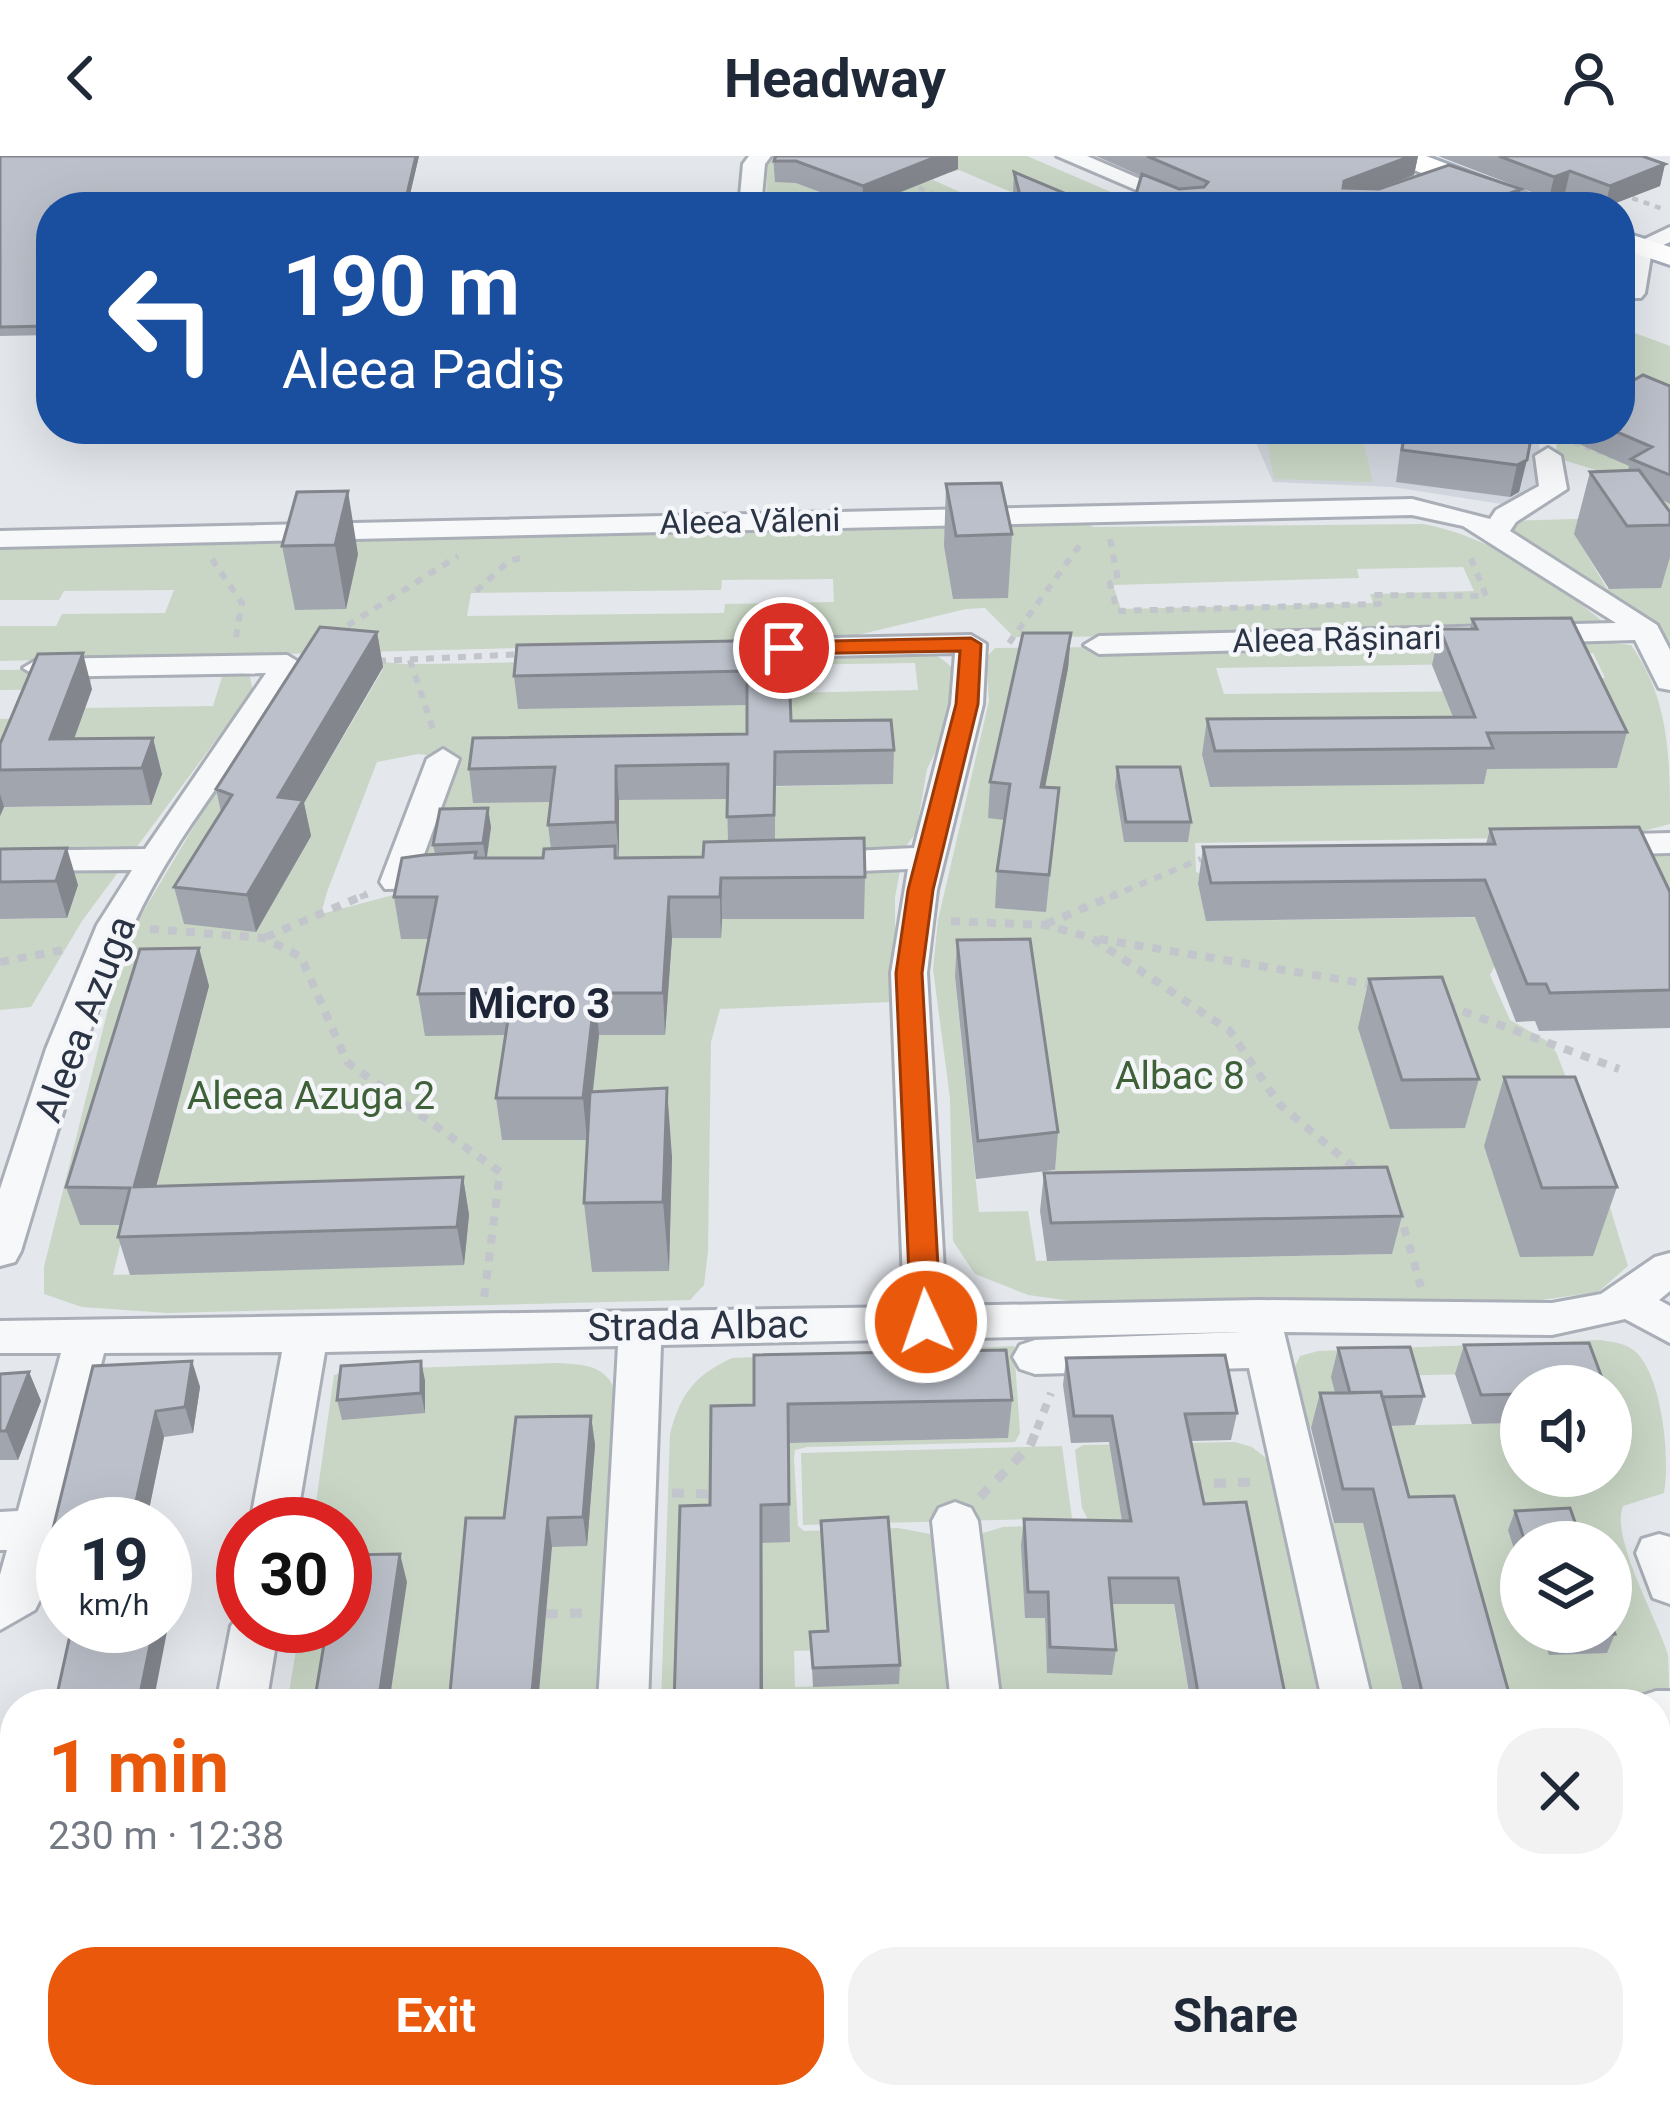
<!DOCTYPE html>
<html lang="en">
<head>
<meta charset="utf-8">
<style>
	body { margin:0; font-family:Roboto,sans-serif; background:#f2f2f3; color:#1f2937; height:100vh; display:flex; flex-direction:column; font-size:45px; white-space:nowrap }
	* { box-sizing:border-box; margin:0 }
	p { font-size:39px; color:#747a83 }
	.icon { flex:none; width:66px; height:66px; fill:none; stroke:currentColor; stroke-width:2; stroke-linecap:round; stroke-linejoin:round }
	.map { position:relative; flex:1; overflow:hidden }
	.panel { position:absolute; left:0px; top:1533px; width:1671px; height:420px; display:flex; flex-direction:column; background:#fff; border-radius:48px 48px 0 0; box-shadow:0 12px 48px #0002 }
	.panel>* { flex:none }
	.hud { position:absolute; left:36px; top:36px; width:1599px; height:252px; border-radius:48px; box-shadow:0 12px 48px #0002; background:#1a4fa0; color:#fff; overflow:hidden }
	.controls { position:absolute; left:1500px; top:1209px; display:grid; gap:24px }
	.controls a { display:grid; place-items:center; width:132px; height:132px; border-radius:50%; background:#fff; box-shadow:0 12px 48px #0002; font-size:60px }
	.speed { position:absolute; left:36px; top:1341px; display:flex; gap:24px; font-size:60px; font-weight:700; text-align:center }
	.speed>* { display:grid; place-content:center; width:156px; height:156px; border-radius:50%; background:#fff; box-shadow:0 12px 48px #0002; line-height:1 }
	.speed small { font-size:30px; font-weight:400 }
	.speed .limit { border:18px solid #d22; background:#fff; color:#111 }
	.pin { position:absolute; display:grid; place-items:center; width:102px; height:102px; color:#fff; margin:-51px; border:6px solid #fff; border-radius:50%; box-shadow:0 3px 12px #0007 }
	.me { position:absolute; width:132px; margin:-66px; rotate:357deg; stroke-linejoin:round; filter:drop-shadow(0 0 9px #0008) }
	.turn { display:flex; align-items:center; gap:42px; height:252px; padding:0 48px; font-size:54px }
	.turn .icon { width:156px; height:156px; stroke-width:2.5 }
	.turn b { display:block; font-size:84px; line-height:102px }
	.round { display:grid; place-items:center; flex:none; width:126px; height:126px; border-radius:48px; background:#f2f2f3 }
	.summary { display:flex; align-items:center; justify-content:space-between; height:204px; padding:0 48px }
	h1 { font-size:72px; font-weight:700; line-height:90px; color:#ea580c }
	.cta { display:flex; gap:24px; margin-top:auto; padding:24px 48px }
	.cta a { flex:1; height:138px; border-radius:48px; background:#ea580c; color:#fff; font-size:48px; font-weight:700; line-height:138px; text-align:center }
	.cta a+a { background:#f2f2f3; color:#1f2937 }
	header { display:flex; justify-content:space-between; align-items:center; height:156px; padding:0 48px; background:#fff; font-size:54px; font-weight:700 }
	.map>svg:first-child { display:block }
	.built { fill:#d2d6de }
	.green { fill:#c9d6c5; fill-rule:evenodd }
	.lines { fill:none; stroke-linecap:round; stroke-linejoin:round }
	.minor-casing { stroke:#a9aeb7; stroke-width:6 }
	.major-casing { stroke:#a3abb8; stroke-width:6 }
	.path-far3 { stroke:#c2c5cb; stroke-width:4.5; stroke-dasharray:6 6; stroke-linecap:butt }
	.path-far2 { stroke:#c2c5cb; stroke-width:6; stroke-dasharray:8 8; stroke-linecap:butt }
	.path-far1 { stroke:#c2c5cb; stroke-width:8; stroke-dasharray:9 9; stroke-linecap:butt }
	.path { stroke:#c2c5cb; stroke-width:9; stroke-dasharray:12 12; stroke-linecap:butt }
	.minor { fill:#f7f8fa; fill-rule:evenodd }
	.major { fill:#fff; fill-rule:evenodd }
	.wall { fill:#a1a5ae; fill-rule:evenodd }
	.shaded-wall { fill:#83868d }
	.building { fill:#bbc0ca; stroke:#83868d; stroke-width:3 }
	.route { fill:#ea580c; stroke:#983908; stroke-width:3 }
	.labels { text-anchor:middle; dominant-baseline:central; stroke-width:9; stroke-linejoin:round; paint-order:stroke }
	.far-street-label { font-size:33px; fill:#2b3445; stroke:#f4f6f9 }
	.street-label { font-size:39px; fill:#2b3445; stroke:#f4f6f9 }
	.park-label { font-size:39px; fill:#3f6138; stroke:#f4f6f9 }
	.neighbourhood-label { font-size:42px; font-weight:bold; fill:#1d2536; stroke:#f4f6f9 }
</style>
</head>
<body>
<header><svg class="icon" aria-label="back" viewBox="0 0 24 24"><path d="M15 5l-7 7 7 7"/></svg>Headway<svg class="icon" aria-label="person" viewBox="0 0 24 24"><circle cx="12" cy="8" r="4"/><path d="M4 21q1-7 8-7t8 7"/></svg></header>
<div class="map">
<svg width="1670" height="1953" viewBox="0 0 1670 1953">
	<rect width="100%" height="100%" fill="#e4e7ec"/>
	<path class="built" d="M1250,273H1536L1548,336L1521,351L1392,331L1273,326Z"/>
	<path class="green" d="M773,0H866L921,27L933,24L994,51L775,50L766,42L768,7Z
		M913,0H1027L1132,45L1129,51H1046L959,14L949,17Z
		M1624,173L1670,190V258L1620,254V175Z
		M1669,266L1625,329L1670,348V509L1505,373L1511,365L1639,361L1609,318L1560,303L1556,296L1558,273H1588L1572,283ZM1575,378L1659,432L1607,433Z
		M1265,273H1360L1373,326L1274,323Z
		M1083,365L1093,371L1423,368C1491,380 1555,426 1607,469L1600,478L1014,481L985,452L966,453L837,484L0,505V470H56L62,458L165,457L174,434L64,435L59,444H0V386ZM1463,411L1474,435L1370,438L1373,447L1121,453L1113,429L1359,422L1357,413ZM833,423L834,446L725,448L724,457L467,460L471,437L721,434L722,424Z
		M1613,487L1631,489C1670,544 1670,603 1670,668L1640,676L1506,682L1195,687L1196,716L1210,721L1603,697L1670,699V794L1500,800L1490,819L1510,864L1547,885L1556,896L1584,967L1628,1110L1598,1136L1527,1146L1093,1148L1028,1139L975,1118L953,1085L950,942L933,813L938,764L989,545L986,502L995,492ZM1593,497L1605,522L1477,524L1480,535L1224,538L1216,512L1469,508L1466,499ZM1202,600L1616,611L1478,613L1210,631ZM1198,729L1502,761L1207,765ZM1027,821L1060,1055L1391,1098L1036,1105L1028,1055L979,1056L955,822Z
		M884,494C911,494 933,491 952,512L947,572L927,613L916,677L903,694L845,701L498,715L419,714L415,700L452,602L418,598L377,606L327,736L321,758L405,736L450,729L900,714L895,742V835L890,846L720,853L711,886L708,1095L704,1129L690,1144L167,1157L82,1151L44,1138V1111L117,817L134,771L287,514C316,492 378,508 413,508C570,507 727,497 884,494ZM326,506L383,513L286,678L310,681L256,775L185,768L240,676L225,668ZM915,507L918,534L789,537V548L518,552L522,522L778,518V509ZM890,597L892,628L753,631L752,642L474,646L478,616L748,612L749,600ZM443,672H491L485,710L437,711ZM618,676L619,706L552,709L556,676ZM707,723H862L864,762L722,763L721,782H401L410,743H705ZM151,830H209L146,1069L468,1059L464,1108L113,1119L125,1069L80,1068ZM668,832L665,879H425L434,833ZM517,883L598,884L587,984H503ZM672,1002L669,1114L592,1116L598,1006Z
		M228,511L248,513L253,534L82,765L31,851L0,854V763L67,762L0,730V660L4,651L151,649L0,632V563L81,562L85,552L213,550L222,521L92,522L87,533L0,534V514Z
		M1600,1184C1613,1186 1627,1187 1637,1197C1663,1224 1670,1304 1664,1337L1623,1350C1610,1382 1658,1464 1668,1499C1670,1534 1670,1633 1670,1675L1656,1637V1548H1490L1366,1377L1406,1548H1356L1289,1224L1300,1200L1318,1195ZM1578,1216L1584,1230H1611V1320H1521V1267L1371,1270L1396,1366L1331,1367L1309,1272L1344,1271L1332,1221ZM1509,1374L1568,1386H1611V1476H1521V1414Z
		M1014,1190L1020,1277L1015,1286L807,1291L795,1294L794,1302L798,1370L804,1375L898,1372L936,1379L960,1548H763L762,1387L790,1385L789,1287L1007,1282L756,1287L712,1387L678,1548H661L670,1278C681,1237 694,1220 732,1202ZM821,1384L899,1527L795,1531L794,1495L828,1494Z
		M556,1207C591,1209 609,1209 619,1246L597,1548H538L552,1391L587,1390L509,1391L457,1548H389L345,1431V1368H313L334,1219L353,1214Z
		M1235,1286L1252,1291L1271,1306L1335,1548H1276L1161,1375L1191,1548H999L980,1394L983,1377L1003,1371L1090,1368L1082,1352L1075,1294L1083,1289ZM1127,1391L1106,1448L1047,1517L1045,1462Z
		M1062,1290L1072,1362L803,1369L801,1297Z
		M300,1470H339L325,1548H287Z
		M573,1938H1223L1226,1953L952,1948L953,1953H567Z
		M1369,1938H1503L1507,1953H1372Z"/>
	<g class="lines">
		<g class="minor-casing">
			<path id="minor" d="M749,0H771L765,8L761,51H739L743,8Z
				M1057,0H1087L1196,47L1176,51Z
				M1670,71V86L1652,94L1645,137L1641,142H1625L1621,137L1630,90Z
				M1548,292L1561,300L1567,333L1516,366L1510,375L1657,469L1670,494V534L1659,532L1635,484L1099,498L1084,489L1099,480L1616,467L1463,370L1412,359L0,391V375L1412,343L1490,363L1496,354L1539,330L1535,300Z
				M971,479L986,488L983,548L937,734L927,817L946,1150L1259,1144L1552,1147L1601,1138L1655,1101L1670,1097V1135L1659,1144L1670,1150V1187L1625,1163L1552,1179L1284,1176L1373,1548H1323L1249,1212L1035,1218L1020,1213L1013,1201L1020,1189L1035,1184L1241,1176L661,1189L648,1548H598L618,1190L325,1196L296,1368H250L282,1196L104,1197L42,1440L35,1454L0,1474V1419L7,1394H0V1356L18,1355L61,1197H0V1165L904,1151L891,817L908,713L811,717L799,714L794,707L799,700L811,697L914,692L951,548L955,497L737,502L722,493L737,484Z
				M287,499L302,508C247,596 175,677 132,772C84,875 54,987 21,1095L15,1106L0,1110V1033L46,893L97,769L132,714L0,715V695L145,693L266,517L38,521L23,512L38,503Z
				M443,593L459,603L418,715L434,718L439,725L434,732L385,733L380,726L427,603Z
				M1670,677V697L1597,699L1580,689L1597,679Z
				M955,1346L971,1352L978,1365L1001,1548H951L932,1365L939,1352Z
				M1659,1378L1670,1381V1448L1653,1442L1636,1397L1642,1383Z
				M243,1454V1470H279L266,1548H216L231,1470Z
				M1656,1535H1670V1579H1656V1548H1635L1638,1541Z
				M1656,1783H1670V1835H1656Z
				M0,1843H15V1897H0Z
				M146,1938H202L200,1953H144Z
				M1136,1938H1192L1194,1953H1138Z"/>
		</g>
		<g class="major-casing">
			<path id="major" d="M1389,0H1426L1545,45L1549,51H1510L1393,6Z
				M1620,75L1670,91V109L1620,92Z"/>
		</g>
		<path class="path-far3" d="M908,27L962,51
			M1621,38L1663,53
			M1574,287L1616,302"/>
		<path class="path-far2" d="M1110,383L1118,424L1110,427L1117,455L1379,448L1374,439L1486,440L1468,395
			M212,403L242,447L235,486
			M476,435L509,405L521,402
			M334,478L458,400
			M1009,487L1082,386
			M410,504L435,579
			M378,505L525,498
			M360,741L368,738
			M1110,741L1201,703"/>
		<path class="path-far1" d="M951,765L1045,769L1092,782L1230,875L1279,948L1358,1015
			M1046,768L1117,738
			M150,773L264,782L301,801L347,906L500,1016L484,1142
			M266,781L367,738
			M1099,783L1374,829
			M0,806L68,793
			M1446,849L1619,913
			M1399,1054L1421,1131
			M1037,1273L1051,1237"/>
		<path class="path" d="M1190,1328L1259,1326
			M672,1337L713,1338
			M980,1341L1030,1290L1038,1270
			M546,1458L584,1457
			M551,1938L552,1953
			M847,1938L848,1953"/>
		<use href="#minor" class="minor"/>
		<use href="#major" class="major"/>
	</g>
	<path class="wall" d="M0,0H419L407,51H51V179L0,180Z
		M773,0H958V13L865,51H860L796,27L775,26Z
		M1096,0H1418L1414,19L1377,33H1521L1517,51H1135L1141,20Z
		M1438,0H1642L1665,8L1660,30L1606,51H1602L1565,37L1549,43Z
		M1014,16L1072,51H1016L1013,37Z
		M1670,230V348L1662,344L1670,356V401L1661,432L1609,433L1574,378L1590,316L1628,314L1629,310L1570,284L1573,273H1620Z
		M1403,273H1509L1532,277L1519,336L1510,341L1396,326Z
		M946,328L1012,378L1008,442L953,443L944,390Z
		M297,336L358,398L346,453L295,454L282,390Z
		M1472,463L1627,576L1617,612L1487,613L1484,628L1210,631L1202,599L1207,563L1453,561L1432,509L1440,473H1470Z
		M377,476L383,511L304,647L311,680L256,776L184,768L174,731L221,656L216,633Z
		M1071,477L1068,512L1045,631L1059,632L1046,756L995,752L997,715L1005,664L988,662L990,626Z
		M788,484L791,565L894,594L893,628L775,630V684L865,721L864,763H722L721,782H672L665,879H599L593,936L672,1001L669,1115L592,1116L584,1047L587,984H502L496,942L506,879L425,880L418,838L429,783H401L394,741L435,698L433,689L491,671L487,702H543L551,693L548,669L551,646L473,647L469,613L747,578V549L518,553L514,520ZM727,643L728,685L703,701H616H619V644Z
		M92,533L74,583L162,618L151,649L4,651L0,660V588Z
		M1117,611L1191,666L1188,686H1124L1115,630Z
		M1490,673L1670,736V872L1539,875L1535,865L1516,866L1475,761L1206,765L1198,728L1203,691L1486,688Z
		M0,693L78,729L67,762L0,763Z
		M957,784L1058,976L1055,1014L976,1023L955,821Z
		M199,792L209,830L156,1030L463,1021L469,1059L464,1109L130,1119L118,1081L121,1069H80L66,1031Z
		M1369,823L1479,923L1465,972L1390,973L1358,872Z
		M1504,921L1617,1031L1593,1100L1520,1101L1484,990Z
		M1044,1017L1402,1060L1392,1098L1047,1105L1040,1055Z
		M1464,1189L1521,1230V1267L1472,1268L1455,1218Z
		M1338,1192L1424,1240L1415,1269L1390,1270L1409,1341L1512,1548H1406L1363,1367H1334L1311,1272L1320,1237H1335L1331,1221Z
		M1066,1202L1237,1257L1231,1284L1191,1285L1204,1348L1287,1548H1191L1174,1448H1112L1116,1494L1112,1519L1047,1517L1045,1462H1025L1021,1389L1024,1363L1122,1365L1109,1286L1071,1287L1063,1229Z
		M192,1205L200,1231L193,1277L164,1281L146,1368H63V1423H57L47,1397L93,1210Z
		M421,1205L425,1225V1257L342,1264L337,1244Z
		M29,1216L41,1245L18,1304H0V1218Z
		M1012,1244L1008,1282L789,1287L790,1386L762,1387L763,1548H674L710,1349L711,1250Z
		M591,1260L595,1289L587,1390L552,1391L504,1362Z
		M1515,1355L1582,1386H1521V1415L1508,1374Z
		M821,1365L900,1509L899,1528L813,1531L810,1476L827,1475Z
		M1541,1476H1611L1615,1478L1607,1497L1549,1499Z
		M1656,1594L1670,1631V1712L1656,1713Z
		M121,1938L118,1953H21Z
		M1223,1938H1380L1381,1943L1398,1953H1226Z
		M1503,1938H1656L1670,1953H1496L1501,1944H1505Z"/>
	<path class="shaded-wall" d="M416,0H419L407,51H404Z
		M938,0H958V13L862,51L863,30Z
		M1411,0H1418L1414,19L1340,47L1344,25Z
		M1665,8L1660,30L1605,51L1610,30Z
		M1570,15L1565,37L1549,43L1554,21Z
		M1521,33L1517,51H1474Z
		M1527,304L1519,336L1510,341L1517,309Z
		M348,335L358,398L346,453L335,389Z
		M377,476L383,511L304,647L311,680L256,776L247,739L278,641Z
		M1071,477L1068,512L1038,668L1041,631Z
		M83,497L92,533L63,613L50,583Z
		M153,582L162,618L151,649L142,612Z
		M616,610L619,644V701L616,666Z
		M0,638L4,651L0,660Z
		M488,652L491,671L486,706L483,687Z
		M67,692L78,729L67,762L56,725Z
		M721,722L722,763L721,782L720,741Z
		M669,741L672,782L665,879L663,837Z
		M199,792L209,830L146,1069L134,1031Z
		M595,837L599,879L587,984L583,942Z
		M667,932L672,1001L669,1115L663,1046Z
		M463,1021L469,1059L464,1109L457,1071Z
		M192,1205L200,1231L193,1277L185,1251Z
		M421,1205L425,1225V1257L421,1237Z
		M29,1216L41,1245L18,1304L6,1275Z
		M156,1255L164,1281L146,1368H131Z
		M591,1260L595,1289L587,1390L583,1361Z
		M761,1349L762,1387L763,1548H761Z
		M548,1362L552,1391L538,1548H531Z
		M173,1372L182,1398L153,1548H138L154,1470H165V1412Z
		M400,1398L407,1426L389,1548H378Z
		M109,1938H121L118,1953H109L106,1949Z"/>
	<path class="building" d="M0,0H416L404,51H51V170L0,171Z
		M776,0H938L863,30L796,5H774Z
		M1147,0H1411L1344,25L1343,32L1379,33L1449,9L1521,33L1474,51H1347L1314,38L1312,51H1147L1150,39L1136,38L1142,18L1179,33L1204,31L1208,26Z
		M1499,0H1642L1665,8L1610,30L1570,15L1554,21Z
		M1014,16L1069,39L1072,51H1023Z
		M1643,219L1670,230V319L1631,303L1652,291L1610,273H1620V232Z
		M1405,273H1509L1532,277L1527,304L1517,309L1402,294Z
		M1639,314L1670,356V369L1627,370L1590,316Z
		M1001,327L1012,378L956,380L946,328Z
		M348,335L335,389L282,390L297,336Z
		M1571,462L1627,576L1487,577L1493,592L1215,595L1207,563L1475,561L1440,473H1477L1472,463Z
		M320,471L377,476L278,641L303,644L247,739L174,731L232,639L216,633Z
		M1023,477H1071L1041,631L1059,632L1049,719L997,715L1010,628L990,626Z
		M788,484L791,565L891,564L894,594L775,596L774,659L727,661L728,608L616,610V666L548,669L555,611L469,613L473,582L747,578V515L514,520L517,489Z
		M83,497L50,583L153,582L142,612L0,614V588L38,498Z
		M1117,611H1180L1191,666H1126Z
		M488,652L483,687L433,689L440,653Z
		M1639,671L1670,736V834L1550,837L1546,828H1527L1485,724L1211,727L1203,691L1495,688L1490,673Z
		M864,682L865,721L721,722L720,741H669L663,837H595L583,942H496L512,837L418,838L437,741H394L402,702L424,699L476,696L475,702H543L544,693L615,690V702L703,701L704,686Z
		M67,692L56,725L0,726V693Z
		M1030,783L1058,976L978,985L957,784Z
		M199,792L134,1031L463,1021L457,1071L118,1081L130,1032L66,1031L140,793Z
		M1442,821L1479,923L1402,924L1369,823Z
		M1504,921H1575L1617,1031L1542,1032Z
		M667,932L663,1046L584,1047L590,936Z
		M1387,1011L1402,1060L1051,1067L1044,1017Z
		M1589,1187L1605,1230H1521V1238L1481,1239L1464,1189Z
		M1410,1191L1424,1240L1382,1241L1381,1236L1350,1237L1338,1192Z
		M1006,1194L1012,1244L788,1248L789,1348L761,1349V1548H674L680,1350L710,1349L711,1250L754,1249V1199Z
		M1225,1199L1237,1257L1185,1258L1204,1348L1246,1346L1287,1548H1200L1178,1422H1109L1116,1494L1050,1491L1048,1436H1028L1024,1363L1131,1365L1112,1260H1074L1066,1202Z
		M192,1205L185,1251L156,1255L131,1368H63V1398L47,1397L93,1210Z
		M421,1205V1237L337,1244L341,1210Z
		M29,1216L6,1275H0V1218Z
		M1381,1236L1409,1341L1454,1340L1512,1548H1425L1373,1333H1343L1320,1237Z
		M591,1260L583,1361L548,1362L531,1548H449L466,1362H504L516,1261Z
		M1570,1352L1582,1386H1525L1515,1355Z
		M888,1361L900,1509L813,1512L810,1476L828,1475L821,1365Z
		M165,1372H173L165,1412Z
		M400,1398L378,1548H314L327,1470H345V1399Z
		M1611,1467L1615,1478L1556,1480L1555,1476H1611Z
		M72,1470H154L138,1548H55Z
		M1656,1594L1670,1631V1695L1656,1696Z
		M1656,1903L1665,1933H1670V1953H1503L1501,1944H1517L1516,1938H1656Z
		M25,1938H109L106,1949L21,1953Z
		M494,1938H522L521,1953H434L435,1942Z
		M954,1938H1082L1083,1953H955Z
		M1231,1938H1380L1381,1943L1396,1942L1398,1953H1234Z
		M746,1939L747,1953H617V1950Z"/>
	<path class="route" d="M971,482L981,488L978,548L933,734L922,817L941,1166L937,1173H916L911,1166L896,817L908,734L956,548L960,495L784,498L773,492L784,486Z"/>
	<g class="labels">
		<g class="far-street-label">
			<text transform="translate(750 365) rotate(-1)">Aleea Văleni</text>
			<text transform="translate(1337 483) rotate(-1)">Aleea Rășinari</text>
		</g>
		<g class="street-label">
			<text transform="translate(85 863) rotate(-69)">Aleea Azuga</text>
			<text transform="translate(698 1170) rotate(-1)">Strada Albac</text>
		</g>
		<g class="park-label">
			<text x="1180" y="920">Albac 8</text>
			<text x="311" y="940">Aleea Azuga 2</text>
		</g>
		<g class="neighbourhood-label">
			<text x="539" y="847">Micro 3</text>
		</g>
	</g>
</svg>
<div class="controls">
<a><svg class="icon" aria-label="sound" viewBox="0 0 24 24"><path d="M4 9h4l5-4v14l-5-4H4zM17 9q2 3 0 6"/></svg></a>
<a><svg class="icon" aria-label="layers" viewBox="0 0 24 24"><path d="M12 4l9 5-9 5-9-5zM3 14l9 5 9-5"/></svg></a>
</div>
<div class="speed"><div>19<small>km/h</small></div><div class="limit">30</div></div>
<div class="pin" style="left:784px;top:492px;background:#d93025"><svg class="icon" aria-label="arrive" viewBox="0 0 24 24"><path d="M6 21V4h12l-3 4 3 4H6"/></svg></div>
<svg class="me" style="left:926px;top:1166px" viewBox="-20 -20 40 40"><circle r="17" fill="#ea580c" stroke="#fff" stroke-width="3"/><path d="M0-11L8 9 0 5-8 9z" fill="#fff"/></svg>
<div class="hud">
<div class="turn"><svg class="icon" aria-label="left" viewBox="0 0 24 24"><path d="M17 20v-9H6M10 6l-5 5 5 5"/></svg><div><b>190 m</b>Aleea Padiș</div></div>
</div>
<section class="panel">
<div class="summary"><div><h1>1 min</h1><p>230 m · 12:38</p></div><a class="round"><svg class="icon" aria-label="close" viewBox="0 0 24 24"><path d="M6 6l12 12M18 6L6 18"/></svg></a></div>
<div class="cta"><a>Exit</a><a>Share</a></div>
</section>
</div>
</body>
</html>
